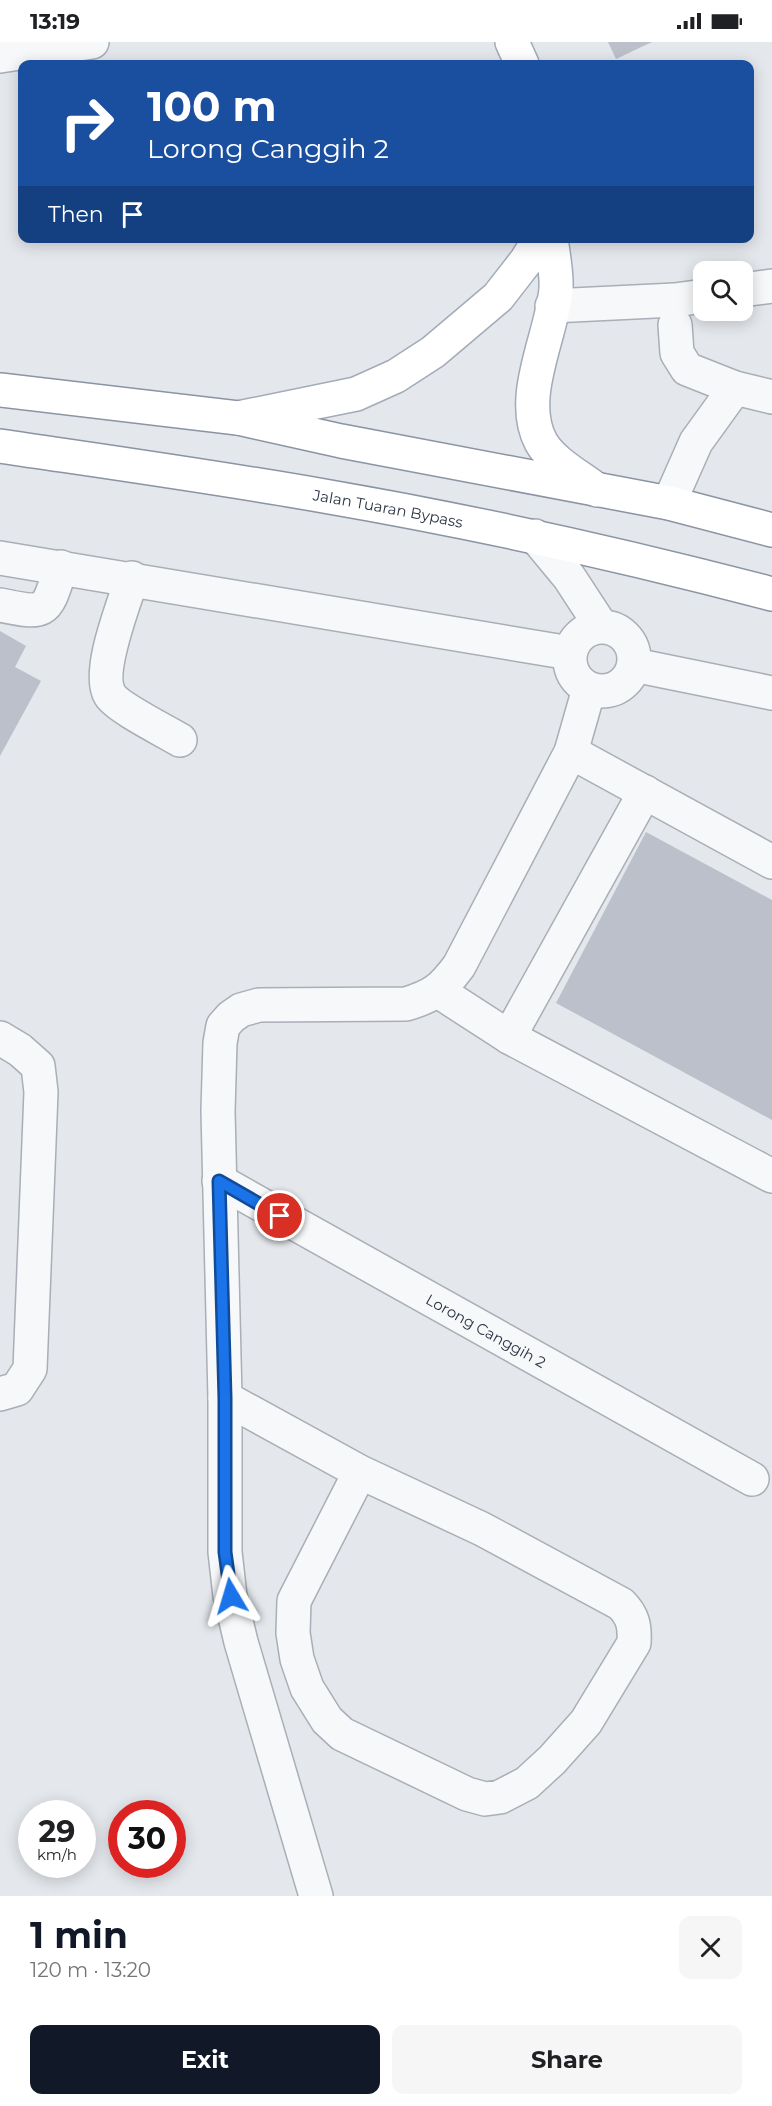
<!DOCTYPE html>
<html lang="en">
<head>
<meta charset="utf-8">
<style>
	body { margin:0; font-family:Montserrat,sans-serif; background:#f6f6f6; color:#202124; height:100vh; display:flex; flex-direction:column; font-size:22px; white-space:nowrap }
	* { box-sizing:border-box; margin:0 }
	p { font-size:20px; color:#757577 }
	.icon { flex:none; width:33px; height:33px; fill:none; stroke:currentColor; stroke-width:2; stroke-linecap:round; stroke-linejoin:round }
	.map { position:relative; height:1854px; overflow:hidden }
	.details { display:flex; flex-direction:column; background:#fff; flex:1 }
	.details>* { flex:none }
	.hud { position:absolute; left:18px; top:18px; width:736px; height:183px; border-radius:12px; box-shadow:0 3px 15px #0003; background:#1a4fa0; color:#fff; overflow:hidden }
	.fabs { position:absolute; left:693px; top:219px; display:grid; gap:12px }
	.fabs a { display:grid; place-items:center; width:60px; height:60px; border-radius:12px; background:#fff; box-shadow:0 3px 15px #0003; font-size:30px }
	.speed { position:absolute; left:18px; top:1758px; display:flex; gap:12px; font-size:30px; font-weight:700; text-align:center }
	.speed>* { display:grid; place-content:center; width:78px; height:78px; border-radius:50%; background:#fff; box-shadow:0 3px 15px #0003; line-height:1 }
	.speed small { font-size:15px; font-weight:400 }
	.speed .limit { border:9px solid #d22; background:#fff; color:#111 }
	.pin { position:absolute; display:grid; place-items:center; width:51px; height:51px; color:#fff; margin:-26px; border:3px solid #fff; border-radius:50%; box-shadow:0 2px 6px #0007 }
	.me { position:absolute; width:66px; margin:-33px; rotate:353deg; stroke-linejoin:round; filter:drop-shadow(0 0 4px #0008) }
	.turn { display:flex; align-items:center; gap:21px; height:126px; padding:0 30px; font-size:27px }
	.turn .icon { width:78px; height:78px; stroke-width:2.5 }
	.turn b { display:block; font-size:42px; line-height:51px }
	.then { display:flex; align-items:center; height:57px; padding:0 30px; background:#0003; gap:12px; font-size:22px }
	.round { display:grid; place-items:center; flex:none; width:63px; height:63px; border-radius:12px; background:#f6f6f6 }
	.head { display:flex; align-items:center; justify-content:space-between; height:102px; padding:0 30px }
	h1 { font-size:36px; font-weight:700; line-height:45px; color:#111827 }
	.action { display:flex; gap:12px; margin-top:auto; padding:12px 30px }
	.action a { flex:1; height:69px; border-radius:12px; background:#111827; color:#fff; font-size:24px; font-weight:700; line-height:69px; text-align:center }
	.action a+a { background:#f6f6f6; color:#202124 }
	.status { display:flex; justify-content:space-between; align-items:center; height:42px; padding:0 30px; background:#fff; direction:ltr }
	.status svg { height:16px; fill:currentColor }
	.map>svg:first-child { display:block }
	.building { fill:#bbc0ca }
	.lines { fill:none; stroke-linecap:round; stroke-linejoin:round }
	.minor-casing { stroke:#a9aeb7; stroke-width:36 }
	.major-casing { stroke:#a3abb8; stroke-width:36 }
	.highway-casing { stroke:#8b94a3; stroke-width:36 }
	.minor { stroke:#f7f8fa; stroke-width:33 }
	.major { stroke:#fff; stroke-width:33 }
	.highway { stroke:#fff; stroke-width:33 }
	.route-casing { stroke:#114b97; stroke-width:15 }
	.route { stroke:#1a73e8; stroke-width:10 }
	.labels { text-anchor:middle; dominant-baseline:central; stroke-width:4.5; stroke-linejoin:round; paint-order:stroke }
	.street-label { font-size:15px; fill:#2b3445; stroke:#f4f6f9 }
</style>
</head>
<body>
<div class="status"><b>13:19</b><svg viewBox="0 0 49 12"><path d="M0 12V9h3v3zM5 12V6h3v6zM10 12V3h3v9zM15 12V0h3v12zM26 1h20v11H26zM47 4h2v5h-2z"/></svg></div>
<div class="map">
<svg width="772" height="1854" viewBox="0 0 772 1854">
	<rect width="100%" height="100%" fill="#e4e7ec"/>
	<path class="building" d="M608,0H652L616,17Z
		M0,589L26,604L15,625L41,639L0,714Z
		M646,790L772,858V1078L556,961Z"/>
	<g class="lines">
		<g class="minor-casing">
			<g id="minor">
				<path d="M0,14L92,0"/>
				<path d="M742,248L772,244"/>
				<path d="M552,264L675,258L704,254"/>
				<path d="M675,283L677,311L687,327L735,346L772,355"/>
				<path d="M669,461L696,400L735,346"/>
				<path d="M535,494L569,535L601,584"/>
				<path d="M0,516L570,611"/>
				<path d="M132,536C124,562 96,630 110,653C117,665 165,689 180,698"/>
				<path d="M0,563C48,573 46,571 61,525"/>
				<circle cx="602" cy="617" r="32"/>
				<path d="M634,623L772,651"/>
				<path d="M571,710L772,820"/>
				<path d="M438,949L509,995L772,1134"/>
				<path d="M509,995L645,750"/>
				<path d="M0,996L20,1008L38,1024L41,1050L30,1327L17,1347L0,1352"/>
				<path id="s1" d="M219,1139L752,1437"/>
				<path d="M225,1356L360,1430L482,1487L621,1562C633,1574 635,1584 634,1601L586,1680L552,1718L527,1741L500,1755L485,1757L467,1752L342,1692L327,1678L307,1646L297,1617L293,1591L294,1559L360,1430"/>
				<path d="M316,1854L241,1600L230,1554L225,1510V1356L218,1069L220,1001L223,984L231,975L241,968L259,963L406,962C433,954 442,947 459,924L571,710L589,647"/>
			</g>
		</g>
		<g class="major-casing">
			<path id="major" d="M512,0L522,22
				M551,196C553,213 557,231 556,247C552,294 517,355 541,400C552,420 579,434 597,448
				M238,376L356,352L396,334L433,310L498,255L526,219L540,196"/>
		</g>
		<g class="highway-casing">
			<g id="highway">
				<path d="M0,348L238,376L341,399L669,461L772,488"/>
				<path id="s2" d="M0,404C108,420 216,435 324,454C475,480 624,513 772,552"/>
			</g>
		</g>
		<use href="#minor" class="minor"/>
		<use href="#major" class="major"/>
		<use href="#highway" class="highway"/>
	</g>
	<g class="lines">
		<g class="route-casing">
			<path id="route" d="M231,1554L225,1510V1356L219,1139L280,1174"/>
		</g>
		<use href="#route" class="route"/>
	</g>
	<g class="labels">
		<g class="street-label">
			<text stroke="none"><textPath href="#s2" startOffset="393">Jalan Tuaran Bypass</textPath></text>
			<text stroke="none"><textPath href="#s1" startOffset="306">Lorong Canggih 2</textPath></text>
		</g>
	</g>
</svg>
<div class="fabs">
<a><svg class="icon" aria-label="search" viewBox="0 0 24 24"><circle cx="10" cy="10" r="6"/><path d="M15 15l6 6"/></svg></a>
</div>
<div class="speed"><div>29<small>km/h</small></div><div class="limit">30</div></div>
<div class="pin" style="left:280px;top:1174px;background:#d93025"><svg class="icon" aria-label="arrive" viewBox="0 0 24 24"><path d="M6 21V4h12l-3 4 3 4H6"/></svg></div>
<svg class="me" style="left:231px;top:1554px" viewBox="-20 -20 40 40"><path d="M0-17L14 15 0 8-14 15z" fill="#1a73e8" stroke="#fff" stroke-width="4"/></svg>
<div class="hud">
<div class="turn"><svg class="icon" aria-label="right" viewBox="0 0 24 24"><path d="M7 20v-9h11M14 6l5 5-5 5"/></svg><div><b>100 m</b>Lorong Canggih 2</div></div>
<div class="then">Then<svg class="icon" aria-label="arrive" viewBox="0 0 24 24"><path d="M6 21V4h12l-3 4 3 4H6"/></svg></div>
</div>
</div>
<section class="details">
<div class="head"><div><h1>1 min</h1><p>120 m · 13:20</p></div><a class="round"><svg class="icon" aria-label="close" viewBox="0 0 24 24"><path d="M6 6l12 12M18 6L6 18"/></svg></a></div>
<div class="action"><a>Exit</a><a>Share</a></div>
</section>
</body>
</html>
